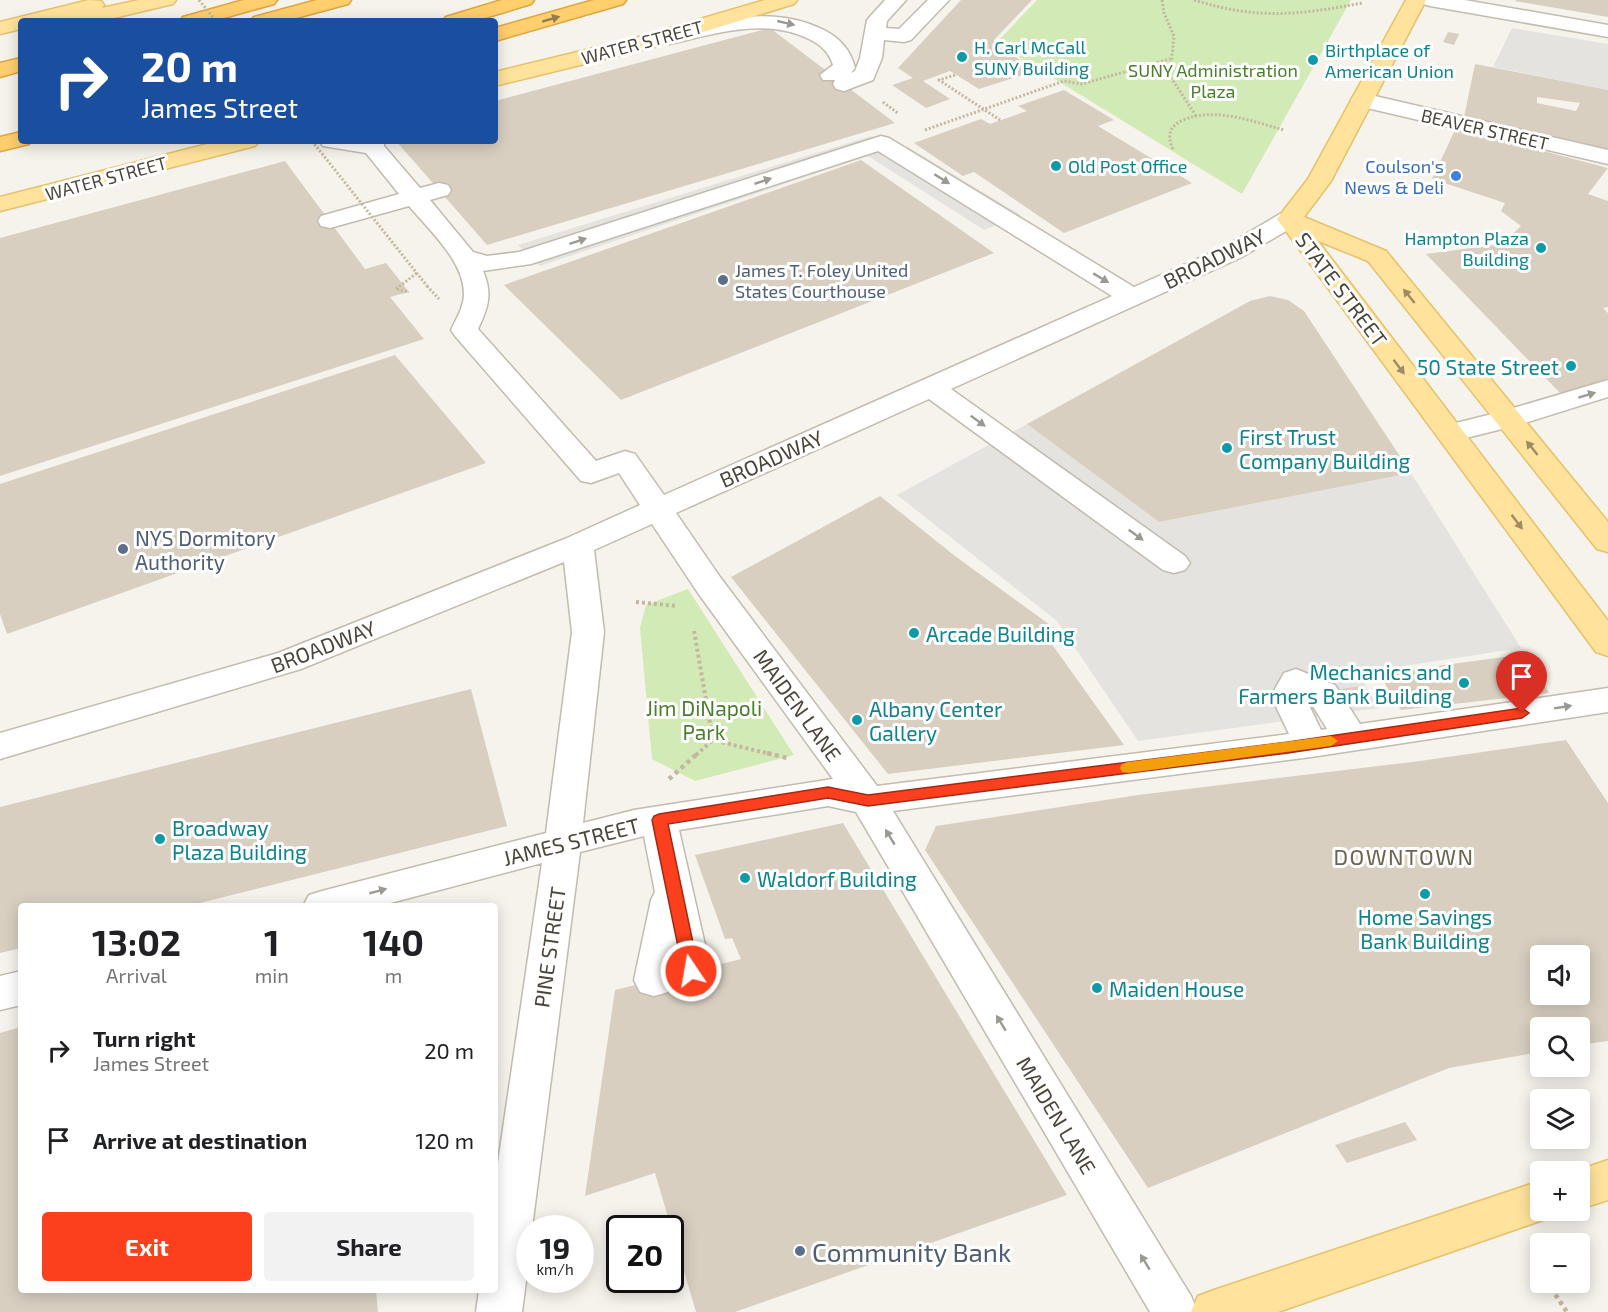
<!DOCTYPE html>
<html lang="en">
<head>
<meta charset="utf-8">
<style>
	body { margin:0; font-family:"Exo 2",sans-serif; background:#f2f2f2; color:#202124; height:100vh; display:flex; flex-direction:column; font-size:22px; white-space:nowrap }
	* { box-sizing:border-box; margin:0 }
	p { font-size:20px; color:#757577 }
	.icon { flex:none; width:33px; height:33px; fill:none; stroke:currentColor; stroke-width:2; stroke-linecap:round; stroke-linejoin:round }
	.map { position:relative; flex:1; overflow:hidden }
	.panel { position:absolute; left:18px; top:903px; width:480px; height:390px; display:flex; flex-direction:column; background:#fff; border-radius:6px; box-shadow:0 3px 15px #0003 }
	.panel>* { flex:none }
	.top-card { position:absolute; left:18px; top:18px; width:480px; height:126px; border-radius:6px; box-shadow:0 3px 15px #0003; background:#1a4fa0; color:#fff; overflow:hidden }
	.fabs { position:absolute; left:1530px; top:945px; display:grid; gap:12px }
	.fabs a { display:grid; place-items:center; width:60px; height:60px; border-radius:6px; background:#fff; box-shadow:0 3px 15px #0003; font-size:30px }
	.speed { position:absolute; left:516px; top:1215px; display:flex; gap:12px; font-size:30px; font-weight:700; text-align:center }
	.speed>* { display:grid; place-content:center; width:78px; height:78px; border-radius:50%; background:#fff; box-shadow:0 3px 15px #0003; line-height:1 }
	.speed small { font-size:15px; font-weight:400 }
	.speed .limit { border:3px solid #111; border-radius:9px; background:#fff; color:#111 }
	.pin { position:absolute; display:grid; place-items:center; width:51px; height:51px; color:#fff; margin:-62px -26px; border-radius:50% 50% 50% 0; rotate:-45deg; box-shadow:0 0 6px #0007 }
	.pin .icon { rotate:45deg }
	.me { position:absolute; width:66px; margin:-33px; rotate:348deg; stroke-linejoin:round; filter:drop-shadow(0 0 4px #0008) }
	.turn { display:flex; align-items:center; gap:21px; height:126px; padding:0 24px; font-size:27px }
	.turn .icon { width:78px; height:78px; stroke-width:2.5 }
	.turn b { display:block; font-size:42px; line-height:51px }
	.eta { display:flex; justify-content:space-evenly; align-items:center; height:102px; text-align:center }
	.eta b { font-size:36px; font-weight:700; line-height:42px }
	.button { display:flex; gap:12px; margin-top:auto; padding:12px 24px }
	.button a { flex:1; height:69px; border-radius:6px; background:#fc3f1d; color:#fff; font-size:24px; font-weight:700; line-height:69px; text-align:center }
	.button a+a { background:#f2f2f2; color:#202124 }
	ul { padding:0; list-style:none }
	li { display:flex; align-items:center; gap:18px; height:90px; padding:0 24px }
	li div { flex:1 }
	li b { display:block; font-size:22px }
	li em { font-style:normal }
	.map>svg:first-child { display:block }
	.green { fill:#d2eab5 }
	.parking { fill:#e5e3e0 }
	.building { fill:#d8cfc1; fill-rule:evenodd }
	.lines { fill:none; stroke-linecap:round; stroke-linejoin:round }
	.minor-casing { stroke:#c2bbae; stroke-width:3 }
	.major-casing { stroke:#e6c16a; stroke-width:3 }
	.highway-casing { stroke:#e0a43c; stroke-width:3 }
	.path-far2 { stroke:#c4b79f; stroke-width:3; stroke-dasharray:2 2; stroke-linecap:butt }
	.path-far1 { stroke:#c4b79f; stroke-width:4; stroke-dasharray:3 3; stroke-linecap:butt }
	.path { stroke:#c4b79f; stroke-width:4.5; stroke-dasharray:4 4; stroke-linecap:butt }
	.minor { fill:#fff; fill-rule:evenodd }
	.major { fill:#ffe39c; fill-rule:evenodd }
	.highway { fill:#ffcf6e; fill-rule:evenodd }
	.path-bridge { stroke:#c4b79f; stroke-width:3; stroke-dasharray:2 2; stroke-linecap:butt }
	.oneway { fill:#937c4e }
	.oneway2 { fill:#9c9892 }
	.oneway3 { fill:#9c8c66 }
	.route { fill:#fc3f1d; stroke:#a42913; stroke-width:1.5 }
	.slow { fill:#f59e0b }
	.culture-dot { fill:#0f9aa8; stroke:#fff; stroke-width:2 }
	.shop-dot { fill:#3f7fe0; stroke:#fff; stroke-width:2 }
	.service-dot { fill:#5c6f8a; stroke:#fff; stroke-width:2 }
	.labels { text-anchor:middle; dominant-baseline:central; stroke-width:6; stroke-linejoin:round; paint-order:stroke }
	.far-street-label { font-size:18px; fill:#4b4439; stroke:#fff }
	.far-culture-label { font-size:18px; fill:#0d838f; stroke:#fff; text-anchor:start }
	.far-park-label { font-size:18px; fill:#4a7f2a; stroke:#fff }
	.far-shop-label { font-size:18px; fill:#366cbe; stroke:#fff; text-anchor:end }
	.far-service-label { font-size:18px; fill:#4e5e75; stroke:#fff; text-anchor:start }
	.street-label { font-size:21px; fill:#4b4439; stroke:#fff }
	.culture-label { font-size:21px; fill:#0d838f; stroke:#fff; text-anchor:start }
	.service-label { font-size:21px; fill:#4e5e75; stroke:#fff; text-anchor:start }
	.park-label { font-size:21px; fill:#4a7f2a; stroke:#fff }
	.neighbourhood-label { font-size:22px; letter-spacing:1.5px; fill:#6e6250; stroke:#fff }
	.near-service-label { font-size:26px; fill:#4e5e75; stroke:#fff; text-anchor:start }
</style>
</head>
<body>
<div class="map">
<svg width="1608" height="1312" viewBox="0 0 1608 1312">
	<rect width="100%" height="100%" fill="#f6f3ec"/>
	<path class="green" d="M1037,0H1351L1242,194L1001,46L998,41Z
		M688,589L794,755L695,781L652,759L640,628L646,605Z"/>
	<path class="parking" d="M1512,28L1608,44V90L1493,67Z
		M871,136L908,147L1021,215L984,230L868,156L540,266L518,245Z
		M1027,424L1159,522L1411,473L1521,648L1358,673L1379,708L1138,741L1057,621L897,495Z"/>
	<path class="building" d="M961,0H1032L994,40L998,47L1038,70L979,89L950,71L923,81L950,99L926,108L892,85L913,78L898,68Z
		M1516,0H1608V17L1515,1Z
		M770,28L895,123L487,245L396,141H495V101Z
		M1448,32L1459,34L1454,45L1443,42Z
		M1475,64L1608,90V150L1464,117ZM1537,97L1580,103L1576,111L1537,103Z
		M1064,90L1114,120L1098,126L1192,183L1064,233L974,172L963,176L914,143L981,119L990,124L1027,111L1018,106Z
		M1456,128L1608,168L1588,194L1608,201V307L1603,308L1608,313V379L1562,395L1426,254L1502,244L1521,226L1501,211L1505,203L1432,179Z
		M861,160L994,253L621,400L504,285Z
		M285,161L365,269L386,263L409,292L390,297L424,339L0,476V238Z
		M1270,296L1288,300L1304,311L1411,473L1159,522L1027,424L1250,301Z
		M395,355L486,463L7,634L0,614V484Z
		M880,496L955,556L1057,630L1046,636L1124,745L888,774L731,577Z
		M1525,654L1549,693L1401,710L1379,674Z
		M1362,686L1371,703L1351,706L1341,689Z
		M471,689L507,826L188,906H21V948L0,953V807Z
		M1566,740L1608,803V1041L1580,1045V1028H1540V1052L1449,1068L1148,1188L925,850L936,826L1138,795L1420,761ZM1540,956H1580V994H1540Z
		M843,823L1067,1195L735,1312H696L655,1173L585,1196L615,990L741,959L732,938L725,939L695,855Z
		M21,1027V1290H376L378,1312H0V1033Z
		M1405,1122L1417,1140L1347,1163L1335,1145Z"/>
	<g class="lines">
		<g class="minor-casing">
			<path id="minor" d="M885,0H906L887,21L886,28L899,29L928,0H949L911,40L904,42L884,40L882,58L873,80L844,91L836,89L833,84L835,80H823L820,75L833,65C829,52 821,45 809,39C764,17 715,34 669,44L662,42L658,38L662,34C715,20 772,4 824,30C840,38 851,51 855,68L851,73L855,71L860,58L867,20Z
				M1420,0H1465L1608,25V37L1430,6L1423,4Z
				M1362,93L1608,150V164L1354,105L1351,100L1354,95Z
				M881,136L889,138L1134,287L1222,248L1280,214L1289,212L1298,214L1301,219L1298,224L1240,258L951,389L1185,556L1190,563L1185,570L1174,573L1163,570L929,399L676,513L720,577L877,786L1289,734L1271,696L1284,673L1296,669L1335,685L1360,724L1608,688V712L1311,757L893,811L1191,1296L1198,1312H1150L856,812L828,806L679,830L711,971L705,983L691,987L677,983L674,977L668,992L654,996L640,992L634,980L651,900L655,892L644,836L580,852L532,1228H530V1251L522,1312H476L479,1290H495V1183L542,863L379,906H303L309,895L322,891L546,833L572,632L564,562L301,669L0,759V733L278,653L567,538L640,505L619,473L591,483L581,481L455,336L451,330C456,319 464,307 464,294C464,261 429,230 409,206L330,228L321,226L318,221L321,216L399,194L366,153L323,146L319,141H384V146L420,188L439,183L448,185L451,190L448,195L430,200L473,252L487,256L519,252ZM878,151L1112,296L664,495L635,454L625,451L596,461L478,329C488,308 493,294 483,271L531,264ZM652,524L698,593L833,779L634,810L583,823L604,632L594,550ZM1307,701L1311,703L1327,729L1321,730Z
				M1608,380V397L1518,425L1450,442L1440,439L1436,433L1440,427L1500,412Z
				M21,971V1005L0,1010V976Z"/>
		</g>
		<g class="major-casing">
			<path id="major" d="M89,0L101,1L104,5L102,8L139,0H176L173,4L101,21H64L66,18L54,21H21V29L0,34V22Z
				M765,0H797L794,4L654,47L495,86V72L639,37Z
				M1406,0H1426L1331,181L1304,217L1386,251L1608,522V552L1597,549L1368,261L1318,241L1608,621V656L1596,652L1277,219L1308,179Z
				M219,141H259L255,146L0,211V197Z
				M1608,1160V1200L1580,1209V1172H1573Z
				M1540,1181V1210H1557L1555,1215L1540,1221L1278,1312H1191L1198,1296L1214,1290Z"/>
		</g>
		<g class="highway-casing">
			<path id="highway" d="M244,0H277L274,4L213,21H180L183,17Z
				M317,0H351L348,4L285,21H251L254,17Z
				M502,0H534L531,4L475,21H443L446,17Z
				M594,0H626L623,4L495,41V28Z
				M21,58V71L0,77V63Z
				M21,132V141H31L29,144L0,151V137Z"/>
		</g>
		<path class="path-far2" d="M1162,0L1164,13L1174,36L1170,76L1196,116
			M1194,0C1257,20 1299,15 1362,3
			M883,102L899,114
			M925,130L1064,81L1082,84L1170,59
			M1173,149C1167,137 1169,127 1181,121C1214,106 1251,121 1284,130
			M427,286L439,299
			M396,289L417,273
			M397,289L409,292"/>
		<path class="path-far1" d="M636,602L677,606
			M694,631L713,740L774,755
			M696,755L713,740"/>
		<path class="path" d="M767,753L787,758
			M669,779L698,753
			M1551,1288L1567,1312"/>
		<use href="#minor" class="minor"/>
		<use href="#major" class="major"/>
		<use href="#highway" class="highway"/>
		<path class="path-bridge" d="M199,0L216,21
			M955,75L939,80L1000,120
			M312,141L427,286"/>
	</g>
	<defs><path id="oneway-solid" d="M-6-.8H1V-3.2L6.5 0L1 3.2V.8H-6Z" transform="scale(1.5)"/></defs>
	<use class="oneway" href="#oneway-solid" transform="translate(551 19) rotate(-16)"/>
	<g class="oneway2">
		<use href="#oneway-solid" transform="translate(786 23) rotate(13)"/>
		<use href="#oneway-solid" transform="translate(942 179) rotate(32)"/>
		<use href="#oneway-solid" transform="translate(763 181) rotate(-18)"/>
		<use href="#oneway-solid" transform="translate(578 241) rotate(-18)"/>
		<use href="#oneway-solid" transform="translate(1101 278) rotate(31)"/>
		<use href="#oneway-solid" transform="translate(1587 395) rotate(-17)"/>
		<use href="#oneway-solid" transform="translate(978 421) rotate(36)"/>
		<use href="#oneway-solid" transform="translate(1136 535) rotate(36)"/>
		<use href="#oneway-solid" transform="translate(1563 707) rotate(-9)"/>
		<use href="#oneway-solid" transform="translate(890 837) rotate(-121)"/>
		<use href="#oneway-solid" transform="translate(378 891) rotate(-15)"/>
		<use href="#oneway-solid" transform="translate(1001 1023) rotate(-121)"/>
		<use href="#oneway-solid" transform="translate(1145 1262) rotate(-121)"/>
	</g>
	<g class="oneway3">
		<use href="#oneway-solid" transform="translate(1409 296) rotate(-129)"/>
		<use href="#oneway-solid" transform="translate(1399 367) rotate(53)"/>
		<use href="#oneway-solid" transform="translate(1532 448) rotate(-129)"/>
		<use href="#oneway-solid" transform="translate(1517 522) rotate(53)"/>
	</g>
	<path class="route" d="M1522,708L1529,713L1522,718L1288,753L868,806L828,798L668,824L699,971L696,976L691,978L685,976L683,971L652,820L654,816L659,814L828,787L868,795L1288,742Z"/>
	<path class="slow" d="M1331,736L1338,741L1331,746L1128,773L1122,772L1120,768L1122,764L1128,762Z"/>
	<g class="culture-dot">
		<circle cx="962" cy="57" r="6"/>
		<circle cx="1313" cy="60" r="6"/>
		<circle cx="1056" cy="166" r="6"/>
		<circle cx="1541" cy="248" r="6"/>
		<circle cx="1571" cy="366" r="6"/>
		<circle cx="1227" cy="448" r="6"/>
		<circle cx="914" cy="633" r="6"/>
		<circle cx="1464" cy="683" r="6"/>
		<circle cx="857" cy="720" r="6"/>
		<circle cx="160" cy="839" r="6"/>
		<circle cx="745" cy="878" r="6"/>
		<circle cx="1425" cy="894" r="6"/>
		<circle cx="1097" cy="988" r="6"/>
	</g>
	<circle class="shop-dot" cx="1456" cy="176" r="6"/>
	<g class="service-dot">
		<circle cx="723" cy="280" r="6"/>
		<circle cx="123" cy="549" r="6"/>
		<circle cx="800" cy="1251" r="6"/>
	</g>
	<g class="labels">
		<g class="far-street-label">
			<text transform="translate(642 42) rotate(-15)">WATER STREET</text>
			<text transform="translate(1485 129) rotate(13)">BEAVER STREET</text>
			<text transform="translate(106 178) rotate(-15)">WATER STREET</text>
		</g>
		<g class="far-culture-label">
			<text x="974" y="47">H. Carl McCall<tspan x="974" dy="21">SUNY Building</tspan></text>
			<text x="1325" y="50">Birthplace of<tspan x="1325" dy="21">American Union</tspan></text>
			<text x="1068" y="166">Old Post Office</text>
			<text x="1529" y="238" text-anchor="end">Hampton Plaza<tspan x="1529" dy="21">Building</tspan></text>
		</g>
		<g class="far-park-label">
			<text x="1213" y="70">SUNY Administration<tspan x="1213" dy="21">Plaza</tspan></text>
		</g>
		<g class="far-shop-label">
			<text x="1444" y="166">Coulson's<tspan x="1444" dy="21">News &amp; Deli</tspan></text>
		</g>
		<g class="far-service-label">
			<text x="735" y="270">James T. Foley United<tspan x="735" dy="21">States Courthouse</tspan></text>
		</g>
		<g class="street-label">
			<text transform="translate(1214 258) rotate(-26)">BROADWAY</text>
			<text transform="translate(1342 289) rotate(53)">STATE STREET</text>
			<text transform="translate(771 458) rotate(-24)">BROADWAY</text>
			<text transform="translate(323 646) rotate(-21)">BROADWAY</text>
			<text transform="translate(798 705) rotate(54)">MAIDEN LANE</text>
			<text transform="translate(571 841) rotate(-14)">JAMES STREET</text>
			<text transform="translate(549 947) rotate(-82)">PINE STREET</text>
			<text transform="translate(1057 1115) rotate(59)">MAIDEN LANE</text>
		</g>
		<g class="culture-label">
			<text x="1559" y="366" text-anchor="end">50 State Street</text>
			<text x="1239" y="436">First Trust<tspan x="1239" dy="24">Company Building</tspan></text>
			<text x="926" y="633">Arcade Building</text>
			<text x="1452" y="671" text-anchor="end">Mechanics and<tspan x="1452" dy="24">Farmers Bank Building</tspan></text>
			<text x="869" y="708">Albany Center<tspan x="869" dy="24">Gallery</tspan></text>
			<text x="172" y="827">Broadway<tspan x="172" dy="24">Plaza Building</tspan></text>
			<text x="757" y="878">Waldorf Building</text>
			<text x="1425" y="916" text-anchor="middle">Home Savings<tspan x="1425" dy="24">Bank Building</tspan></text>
			<text x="1109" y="988">Maiden House</text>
		</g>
		<g class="service-label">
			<text x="135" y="537">NYS Dormitory<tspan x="135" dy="24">Authority</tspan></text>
		</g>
		<g class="park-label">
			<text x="704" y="707">Jim DiNapoli<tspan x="704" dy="24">Park</tspan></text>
		</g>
		<g class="neighbourhood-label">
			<text x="1404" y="856">DOWNTOWN</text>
		</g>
		<g class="near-service-label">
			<text x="812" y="1251">Community Bank</text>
		</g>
	</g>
</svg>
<div class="fabs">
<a><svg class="icon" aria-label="sound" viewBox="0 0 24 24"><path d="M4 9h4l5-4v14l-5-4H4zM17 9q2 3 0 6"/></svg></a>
<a><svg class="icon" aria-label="search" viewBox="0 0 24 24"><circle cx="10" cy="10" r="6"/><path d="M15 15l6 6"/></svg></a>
<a><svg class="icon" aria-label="layers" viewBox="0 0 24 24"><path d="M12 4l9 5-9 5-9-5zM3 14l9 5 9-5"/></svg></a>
<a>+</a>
<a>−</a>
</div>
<div class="speed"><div>19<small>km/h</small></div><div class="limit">20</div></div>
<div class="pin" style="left:1522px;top:713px;background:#d93025"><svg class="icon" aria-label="arrive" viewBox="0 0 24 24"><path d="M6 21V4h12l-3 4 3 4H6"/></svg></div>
<svg class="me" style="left:691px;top:971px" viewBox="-20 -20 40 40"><circle r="17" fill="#fc3f1d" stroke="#fff" stroke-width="3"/><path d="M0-11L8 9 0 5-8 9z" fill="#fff"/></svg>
<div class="top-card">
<div class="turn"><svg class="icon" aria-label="right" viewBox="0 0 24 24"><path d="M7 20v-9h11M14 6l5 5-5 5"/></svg><div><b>20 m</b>James Street</div></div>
</div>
<section class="panel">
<div class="eta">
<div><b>13:02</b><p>Arrival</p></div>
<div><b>1</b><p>min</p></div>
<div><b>140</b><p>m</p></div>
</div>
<ul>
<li><svg class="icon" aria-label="right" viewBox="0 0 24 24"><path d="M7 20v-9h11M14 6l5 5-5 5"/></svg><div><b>Turn right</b><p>James Street</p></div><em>20 m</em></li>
<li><svg class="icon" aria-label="arrive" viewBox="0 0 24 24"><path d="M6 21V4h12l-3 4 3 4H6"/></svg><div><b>Arrive at destination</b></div><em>120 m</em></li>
</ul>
<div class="button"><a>Exit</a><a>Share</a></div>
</section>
</div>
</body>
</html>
